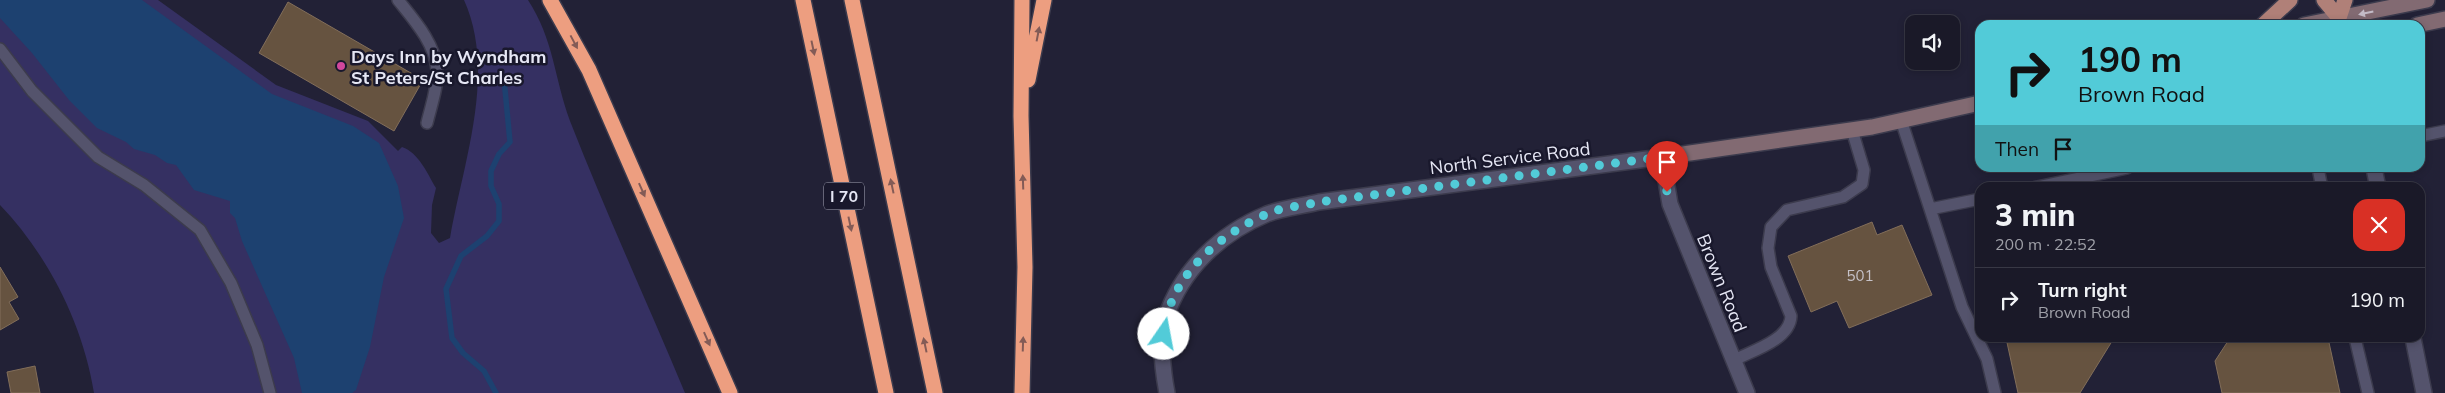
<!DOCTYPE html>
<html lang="en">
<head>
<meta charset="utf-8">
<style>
	body { margin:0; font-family:Mulish,sans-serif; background:#232230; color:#f1f3f6; height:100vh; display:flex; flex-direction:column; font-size:19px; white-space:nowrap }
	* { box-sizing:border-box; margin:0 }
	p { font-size:16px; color:#9fa0a8 }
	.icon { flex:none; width:28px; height:28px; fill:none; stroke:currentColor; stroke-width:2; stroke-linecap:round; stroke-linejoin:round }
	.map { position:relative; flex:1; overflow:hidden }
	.details { position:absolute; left:1975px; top:182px; width:450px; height:160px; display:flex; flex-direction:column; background:#1a1928; border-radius:15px; box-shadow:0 2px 8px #0003,0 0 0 1px #383845 }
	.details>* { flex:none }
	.hud { position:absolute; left:1975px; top:20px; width:450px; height:152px; border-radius:15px; box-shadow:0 2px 8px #0003,0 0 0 1px #383845; background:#52cbd8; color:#111; overflow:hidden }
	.tools { position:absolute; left:1905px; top:15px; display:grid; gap:10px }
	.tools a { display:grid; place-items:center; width:55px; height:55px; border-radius:10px; background:#1a1928; box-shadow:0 2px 8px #0003,0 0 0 1px #383845; font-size:25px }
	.pin { position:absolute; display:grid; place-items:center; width:42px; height:42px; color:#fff; margin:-51px -21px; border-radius:50% 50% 50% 0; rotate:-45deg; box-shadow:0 0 5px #0007 }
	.pin .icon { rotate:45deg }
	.me { position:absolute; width:55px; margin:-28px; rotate:12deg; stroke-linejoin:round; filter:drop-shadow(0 0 4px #0008) }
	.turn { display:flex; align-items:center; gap:18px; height:105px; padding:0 20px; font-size:22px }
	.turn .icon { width:65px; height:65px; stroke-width:2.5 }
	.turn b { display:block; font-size:35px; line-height:42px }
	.then { display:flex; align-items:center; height:48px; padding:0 20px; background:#0003; gap:10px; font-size:19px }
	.round { display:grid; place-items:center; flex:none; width:52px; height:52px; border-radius:15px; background:#232230 }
	.summary { display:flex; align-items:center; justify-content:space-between; height:85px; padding:0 20px }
	h1 { font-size:30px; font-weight:800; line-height:38px }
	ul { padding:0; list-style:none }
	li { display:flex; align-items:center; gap:15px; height:65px; padding:0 20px; border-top:1px solid #383845 }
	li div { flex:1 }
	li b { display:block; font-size:19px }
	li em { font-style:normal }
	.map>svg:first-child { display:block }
	.green { fill:#353062 }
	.water { fill:#1d4170 }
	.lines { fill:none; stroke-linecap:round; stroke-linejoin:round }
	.stream { stroke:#1d4170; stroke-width:5.5 }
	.building { fill:#665340; stroke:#826e5a }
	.lane-casing { stroke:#3c3b4d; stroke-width:14 }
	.street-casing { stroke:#3c3b4d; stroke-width:18 }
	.secondary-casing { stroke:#3c3b4d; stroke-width:18 }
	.primary-casing { stroke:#3c3b4d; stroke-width:18 }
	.highway-casing { stroke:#3c3b4d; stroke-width:18 }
	.lane { stroke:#54536c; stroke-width:11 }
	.street { stroke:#54536c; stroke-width:15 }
	.secondary { stroke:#826a72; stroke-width:15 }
	.primary { stroke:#b08078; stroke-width:15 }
	.highway { stroke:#ed9e80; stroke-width:15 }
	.oneway { fill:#c3bbc7 }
	.oneway2 { fill:#835b56 }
	.route { stroke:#52cbd8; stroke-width:9; stroke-dasharray:0 16.2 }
	.hotel-dot { fill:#d1479c; stroke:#19182c; stroke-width:2 }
	.labels { text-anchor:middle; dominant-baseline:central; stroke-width:5; stroke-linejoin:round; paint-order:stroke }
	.number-label { font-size:15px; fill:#c6c2c8 }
	.shield { fill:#19182c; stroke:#a8a9b9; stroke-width:1 }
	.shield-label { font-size:16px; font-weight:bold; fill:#e6e7f5 }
	.poi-label { font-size:18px; font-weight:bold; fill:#e6e7f5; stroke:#19182c; text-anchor:start }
	.street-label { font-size:18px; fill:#e6e7f5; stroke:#19182c }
</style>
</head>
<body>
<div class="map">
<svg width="2445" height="393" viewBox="0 0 2445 393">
	<rect width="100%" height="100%" fill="#222136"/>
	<path class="green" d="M0,0H158L276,85L368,121L398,151L402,147C419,153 427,173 436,188L432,205L431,233L439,243L450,238C463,163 497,73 464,0H528C554,40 554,77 570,121C606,213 647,302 685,393H94C83,324 48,255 0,205Z"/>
	<path class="water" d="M0,0H142L272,94L353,126L379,143L398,186L404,218L384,277L370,347L356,390L352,393H302L294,358L242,241L235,218L230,213V201L194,190L176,165L167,163L155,155L134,149L126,142L97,128L69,100L32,53L0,18Z"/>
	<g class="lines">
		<path class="stream" d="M496,393L484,371L463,353L452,338L446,289L461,256L487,236L499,221V204L491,186V171L499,154L510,142L504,79"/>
	</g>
	<path class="building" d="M288,2L423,80L394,131L259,53Z
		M1872,222L1877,235L1902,225L1932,295L1849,328L1837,301L1811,312L1788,256Z
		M0,267L18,297L9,302L19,319L0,330Z
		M2006,338H2114L2080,393H2018Z
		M2230,338H2328L2340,393H2222L2215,361Z
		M35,366L40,393H11L7,372Z"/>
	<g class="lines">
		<g class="lane-casing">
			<path id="lane" d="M398,0C414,20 435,43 437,70C438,87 431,106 427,123
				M0,49L32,91L98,157L144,185L200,230L231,283L257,345L270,393
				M1901,120L1962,307L1987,359L1995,393
				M2420,136L2445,131
				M2318,168L2322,188
				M2033,188L2127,168
				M1930,209L1980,199
				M2355,338L2368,393
				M1734,360C1752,351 1790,340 1791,316L1771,267L1768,248L1771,227L1787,210L1843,197L1862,184L1864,170L1852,130"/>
		</g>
		<g class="street-casing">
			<path id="street" d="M2374,168L2378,188
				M2413,338L2424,393
				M1167,393C1163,372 1159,338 1166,317C1182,269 1221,233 1267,214C1283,208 1302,206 1319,202L1662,157L1670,204L1747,393"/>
		</g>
		<g class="secondary-casing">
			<path id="secondary" d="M2304,25L2427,0
				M2417,25L2445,19
				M1662,157L1872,127L1980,103"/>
		</g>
		<g class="primary-casing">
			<path id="primary" d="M2324,0L2339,18
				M2339,18L2345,0
				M2263,25L2290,0"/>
		</g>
		<g class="highway-casing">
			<path id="highway" d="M550,0L589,70L730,393
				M803,0L886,393
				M852,0L935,393
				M1028,80L1044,0
				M1022,393L1025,267L1021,116L1022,0"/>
		</g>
		<use href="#lane" class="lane"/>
		<use href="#street" class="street"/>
		<use href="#secondary" class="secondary"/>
		<use href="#primary" class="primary"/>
		<use href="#highway" class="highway"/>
	</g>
	<defs><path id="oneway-solid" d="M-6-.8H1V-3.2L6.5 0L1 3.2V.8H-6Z" transform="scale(1.25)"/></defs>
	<use class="oneway" href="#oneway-solid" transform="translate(2366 13) rotate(168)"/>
	<g class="oneway2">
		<use href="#oneway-solid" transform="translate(1038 34) rotate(-79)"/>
		<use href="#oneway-solid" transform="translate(574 42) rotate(62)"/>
		<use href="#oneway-solid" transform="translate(813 48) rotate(78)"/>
		<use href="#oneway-solid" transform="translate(1023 182) rotate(-92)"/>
		<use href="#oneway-solid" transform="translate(892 186) rotate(-102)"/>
		<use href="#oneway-solid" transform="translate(642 190) rotate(66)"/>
		<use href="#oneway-solid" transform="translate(850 224) rotate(78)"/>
		<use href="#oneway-solid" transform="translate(707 339) rotate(66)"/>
		<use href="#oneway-solid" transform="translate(1023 344) rotate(-88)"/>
		<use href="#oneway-solid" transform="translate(925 345) rotate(-102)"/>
	</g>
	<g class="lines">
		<path class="route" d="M1164,334C1168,278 1218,235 1267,214C1282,207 1302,206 1319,202L1662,157L1667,192"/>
	</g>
	<circle class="hotel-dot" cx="341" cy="66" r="5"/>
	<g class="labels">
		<g class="number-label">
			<text x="1860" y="275">501</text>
		</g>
		<rect class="shield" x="824" y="182.5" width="40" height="27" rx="4"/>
		<g class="shield-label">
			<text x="844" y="196">I 70</text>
		</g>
		<g class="poi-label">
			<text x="351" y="56">Days Inn by Wyndham<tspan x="351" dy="21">St Peters/St Charles</tspan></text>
		</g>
		<g class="street-label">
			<text transform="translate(1510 158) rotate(-7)">North Service Road</text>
			<text transform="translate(1722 283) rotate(68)">Brown Road</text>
		</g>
	</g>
</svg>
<div class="tools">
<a><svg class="icon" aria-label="sound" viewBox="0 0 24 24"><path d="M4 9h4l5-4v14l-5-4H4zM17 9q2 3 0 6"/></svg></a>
</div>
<div class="pin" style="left:1667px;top:192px;background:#d93025"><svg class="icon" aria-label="arrive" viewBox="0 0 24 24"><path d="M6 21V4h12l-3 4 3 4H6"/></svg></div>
<svg class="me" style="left:1164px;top:334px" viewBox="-20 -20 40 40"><circle r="19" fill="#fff"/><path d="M0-13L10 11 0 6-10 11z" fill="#52cbd8"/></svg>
<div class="hud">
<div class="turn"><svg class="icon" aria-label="right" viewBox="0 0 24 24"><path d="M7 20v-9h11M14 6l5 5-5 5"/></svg><div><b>190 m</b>Brown Road</div></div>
<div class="then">Then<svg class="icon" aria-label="arrive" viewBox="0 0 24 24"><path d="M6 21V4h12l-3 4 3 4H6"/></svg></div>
</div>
<section class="details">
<div class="summary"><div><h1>3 min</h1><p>200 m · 22:52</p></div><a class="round" style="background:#d93025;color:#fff"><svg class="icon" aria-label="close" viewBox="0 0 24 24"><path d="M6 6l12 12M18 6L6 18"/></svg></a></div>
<ul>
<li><svg class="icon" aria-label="right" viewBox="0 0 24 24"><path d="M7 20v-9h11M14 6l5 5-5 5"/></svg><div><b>Turn right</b><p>Brown Road</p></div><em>190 m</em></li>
</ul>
</section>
</div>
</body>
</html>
